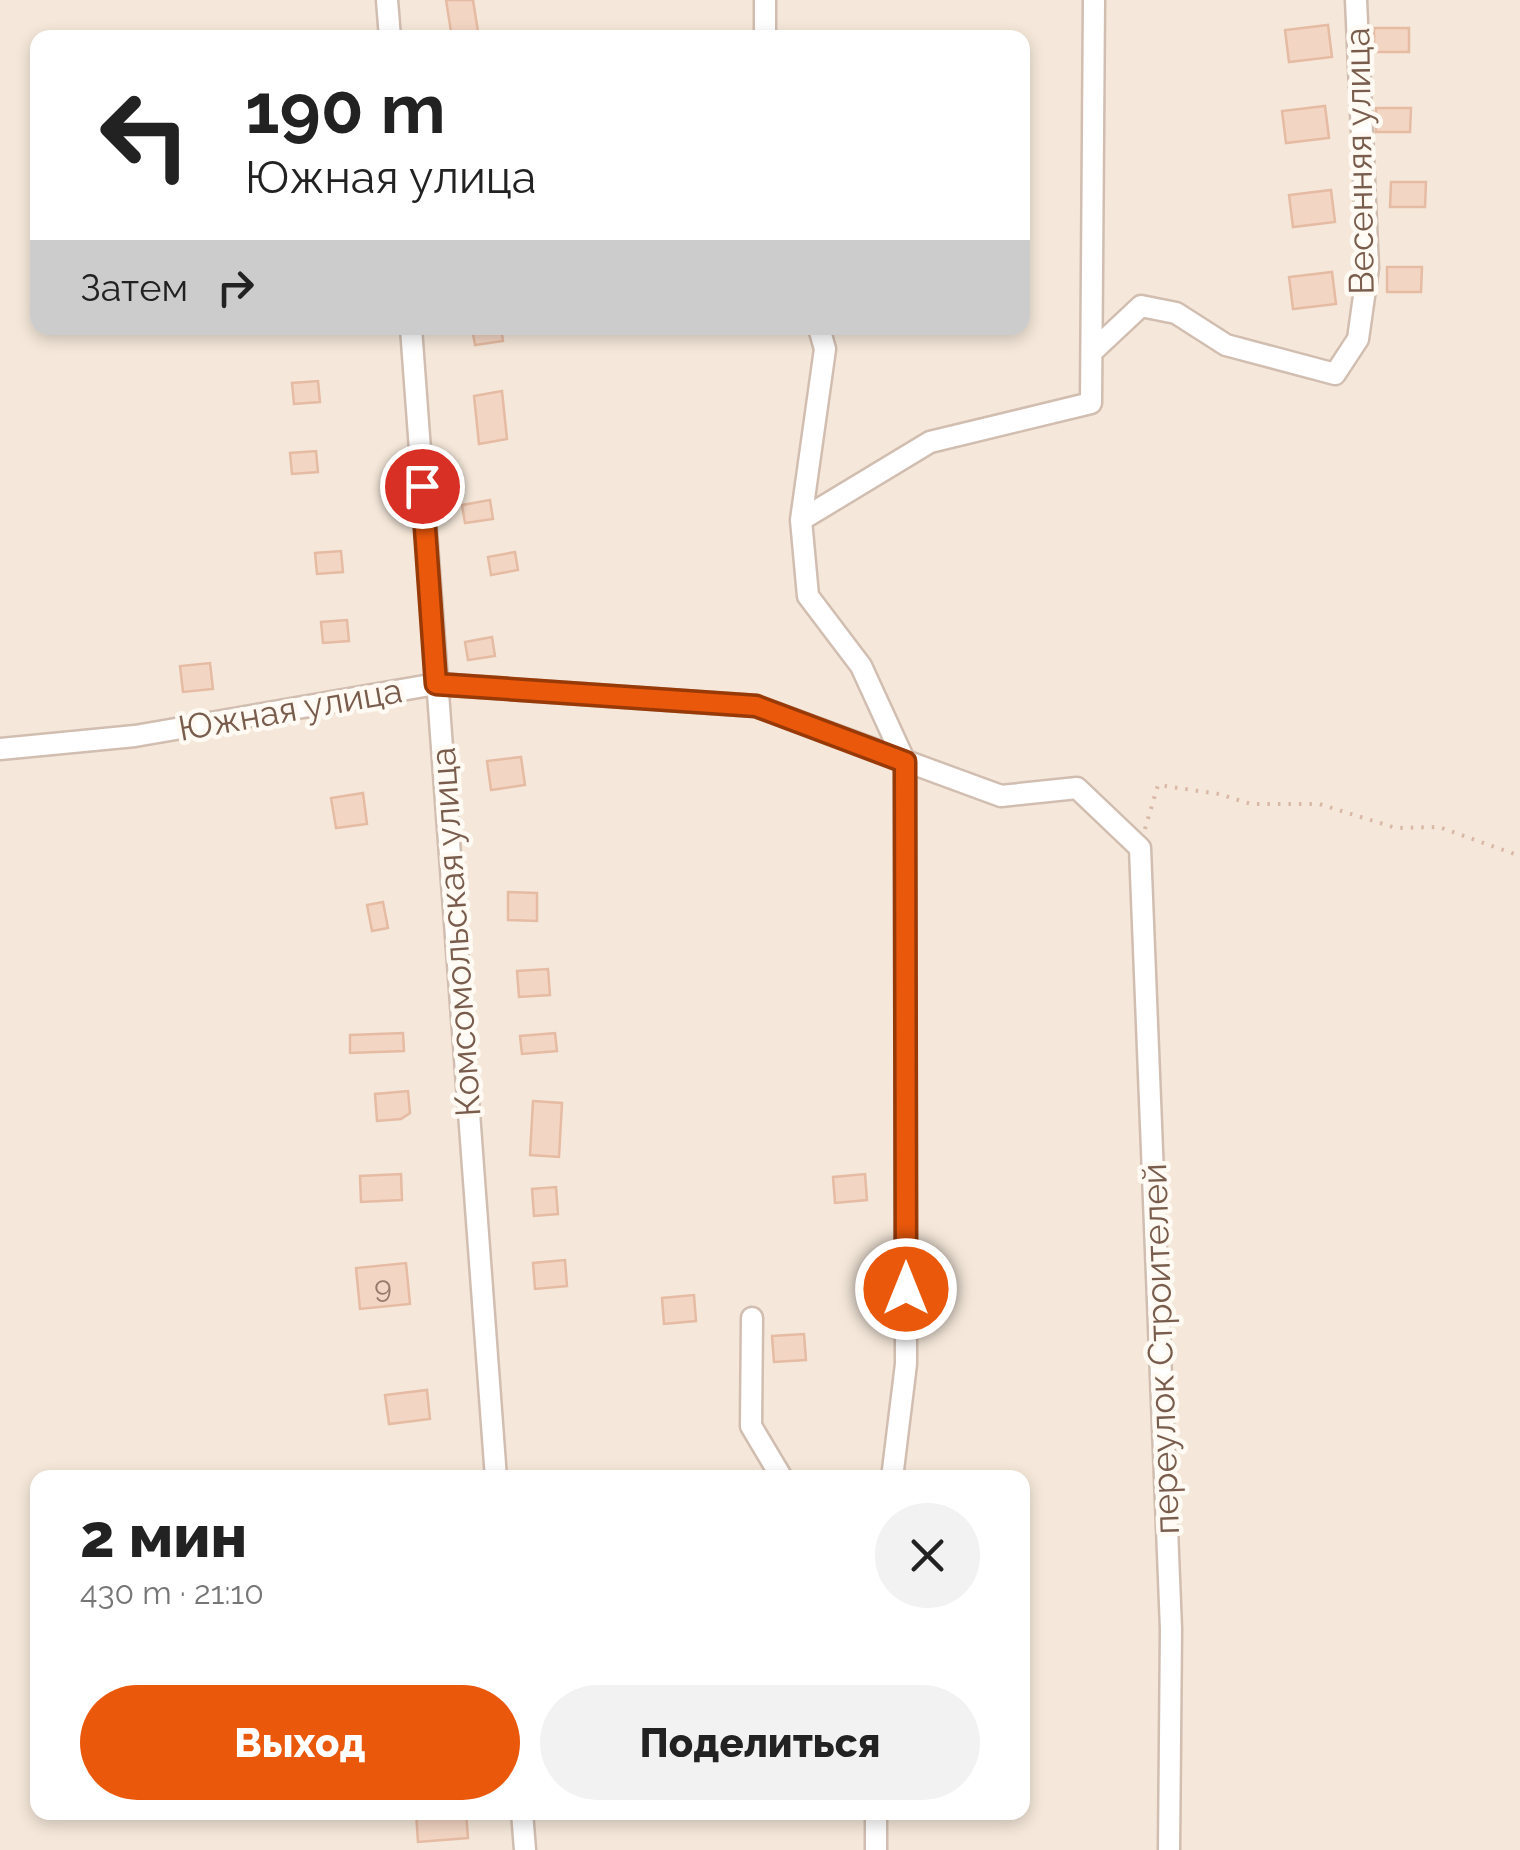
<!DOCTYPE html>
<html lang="ru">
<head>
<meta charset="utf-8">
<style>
	body { margin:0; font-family:Raleway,sans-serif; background:#f2f2f2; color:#222; height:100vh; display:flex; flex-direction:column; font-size:38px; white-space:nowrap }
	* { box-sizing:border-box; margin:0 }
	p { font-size:32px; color:#767676 }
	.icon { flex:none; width:55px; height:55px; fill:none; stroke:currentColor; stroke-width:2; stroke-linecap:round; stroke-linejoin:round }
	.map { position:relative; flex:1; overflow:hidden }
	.sheet { position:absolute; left:30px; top:1470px; width:1000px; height:350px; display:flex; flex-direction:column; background:#fff; border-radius:20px; box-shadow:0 5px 15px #0003 }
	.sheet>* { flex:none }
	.hud { position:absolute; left:30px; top:30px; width:1000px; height:305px; border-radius:20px; box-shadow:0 5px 15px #0003; background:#fff; color:#222; overflow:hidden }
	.pin { position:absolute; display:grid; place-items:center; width:85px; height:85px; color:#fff; margin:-42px; border:5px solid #fff; border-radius:50%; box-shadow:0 2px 10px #0007 }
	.me { position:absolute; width:110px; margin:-55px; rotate:0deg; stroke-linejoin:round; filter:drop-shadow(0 0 8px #0008) }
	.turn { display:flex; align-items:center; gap:35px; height:210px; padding:0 50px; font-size:45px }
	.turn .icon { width:130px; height:130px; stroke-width:2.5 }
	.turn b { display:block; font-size:70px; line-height:85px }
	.then { display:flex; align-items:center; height:95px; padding:0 50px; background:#0003; gap:20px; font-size:38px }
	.round { display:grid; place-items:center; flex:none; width:105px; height:105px; border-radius:52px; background:#f2f2f2 }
	.head { display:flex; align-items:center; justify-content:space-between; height:170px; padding:0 50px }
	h1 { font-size:60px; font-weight:800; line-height:75px }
	.button { display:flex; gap:20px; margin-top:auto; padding:20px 50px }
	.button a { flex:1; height:115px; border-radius:60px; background:#ea580c; color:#fff; font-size:40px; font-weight:800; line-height:115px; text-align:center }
	.button a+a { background:#f2f2f2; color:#222 }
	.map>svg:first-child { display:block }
	.residential { fill:#f5e8da; fill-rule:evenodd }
	.building { fill:#f3d5c3; stroke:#e6bba3; stroke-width:2.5 }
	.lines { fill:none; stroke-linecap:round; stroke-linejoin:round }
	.minor-casing { stroke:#d1beb0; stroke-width:25 }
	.path { stroke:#d9b8a5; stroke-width:4; stroke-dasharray:2.5 8; stroke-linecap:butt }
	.minor { stroke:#fff; stroke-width:20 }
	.route-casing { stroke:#983908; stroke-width:25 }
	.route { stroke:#ea580c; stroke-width:18 }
	.labels { text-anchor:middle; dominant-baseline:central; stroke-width:9; stroke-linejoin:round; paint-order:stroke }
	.number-label { font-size:30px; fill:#987a6a }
	.street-label { font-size:35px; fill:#7a5c4d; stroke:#fffaf3 }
</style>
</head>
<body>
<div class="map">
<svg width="1520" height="1850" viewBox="0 0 1520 1850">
	<rect width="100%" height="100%" fill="#fdf6ec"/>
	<path class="residential" d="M0,0H1520V1850H0ZM38,38H1022V328H38ZM38,1478H1022V1812H38Z"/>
	<path class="building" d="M446,0H473L479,38H452Z
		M1328,25L1332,57L1289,62L1285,30Z
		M1374,28H1409V52H1374Z
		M1325,106L1329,138L1286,143L1282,111Z
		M1376,108H1411L1410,132H1376Z
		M1391,182H1426L1425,207H1390Z
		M1331,190L1335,222L1293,227L1289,195Z
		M1387,267H1422L1421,292H1387Z
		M1332,272L1336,304L1293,309L1289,277Z
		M472,328H501L503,341L475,345Z
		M318,381L320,402L294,404L292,383Z
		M502,391L507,439L479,444L474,396Z
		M316,451L318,472L292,474L290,453Z
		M490,500L493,519L465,523L462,505Z
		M341,551L343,572L317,574L315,553Z
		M515,552L518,570L491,575L488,557Z
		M347,620L349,641L323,643L321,622Z
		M492,637L495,656L468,660L465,642Z
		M210,663L213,689L183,692L180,666Z
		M521,757L525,785L491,790L487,761Z
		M363,793L367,824L336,828L331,798Z
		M508,892L537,893V921L508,920Z
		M383,902L388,928L372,931L367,905Z
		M548,969L550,995L519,997L517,971Z
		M403,1033L404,1051L350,1053V1035Z
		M555,1033L557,1051L522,1054L520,1036Z
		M408,1091L410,1113L401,1119L377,1121L375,1094Z
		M533,1101L562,1103L559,1157L530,1155Z
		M401,1174L402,1200L361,1202L360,1176Z
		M865,1174L867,1200L835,1203L833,1177Z
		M556,1187L558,1214L534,1216L532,1189Z
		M565,1260L567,1286L535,1289L533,1263Z
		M406,1263L410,1304L360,1309L356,1268Z
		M694,1295L696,1321L664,1324L662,1298Z
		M804,1334L806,1360L774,1362L772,1336Z
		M427,1390L430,1419L389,1424L385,1395Z
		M466,1812L468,1838L418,1842L416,1813Z"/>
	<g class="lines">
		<g class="minor-casing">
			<path id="minor" d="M387,0L390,38
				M765,0V38
				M411,328L496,1478
				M1093,351L1141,306L1176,313L1226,345L1335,374L1358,339L1368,268L1356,0
				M801,520L825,349L819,328
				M0,749L135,736L436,684L756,706L1001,796L1077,788L1140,848L1171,1629L1169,1850
				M752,1318L751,1426L782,1478
				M892,1478L906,1364L905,762L861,666L808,596L801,520L930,442L1091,403L1094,0
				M522,1812L525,1850
				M876,1812V1850"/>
		</g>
		<path class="path" d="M1145,829L1158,785L1219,794L1251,804H1319L1396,828L1439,827L1520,856"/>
		<use href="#minor" class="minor"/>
	</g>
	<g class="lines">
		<g class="route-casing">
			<path id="route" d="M422,486L436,684L756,706L905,762L906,1289"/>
		</g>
		<use href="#route" class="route"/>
	</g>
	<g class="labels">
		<g class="number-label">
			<text x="383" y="1286">9</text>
		</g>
		<g class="street-label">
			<text transform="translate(1359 161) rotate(-91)">Весенняя улица</text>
			<text transform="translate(290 709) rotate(-10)">Южная улица</text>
			<text transform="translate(455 932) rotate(-94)">Комсомольская улица</text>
			<text transform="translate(1160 1349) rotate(-92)">переулок Строителей</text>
		</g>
	</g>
</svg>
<div class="pin" style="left:422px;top:486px;background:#d93025"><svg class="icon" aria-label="arrive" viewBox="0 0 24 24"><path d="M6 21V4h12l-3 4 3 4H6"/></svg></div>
<svg class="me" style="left:906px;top:1289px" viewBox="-20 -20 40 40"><circle r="17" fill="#ea580c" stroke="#fff" stroke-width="3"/><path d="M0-11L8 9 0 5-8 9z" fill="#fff"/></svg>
<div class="hud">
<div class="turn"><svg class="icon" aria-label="left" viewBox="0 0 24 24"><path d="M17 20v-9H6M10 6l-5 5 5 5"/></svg><div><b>190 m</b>Южная улица</div></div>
<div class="then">Затем<svg class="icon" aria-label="right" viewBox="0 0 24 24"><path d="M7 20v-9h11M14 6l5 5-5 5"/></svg></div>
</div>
<section class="sheet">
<div class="head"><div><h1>2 мин</h1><p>430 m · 21:10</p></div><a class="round"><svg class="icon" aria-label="close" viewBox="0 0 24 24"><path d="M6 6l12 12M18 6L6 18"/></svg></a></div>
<div class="button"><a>Выход</a><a>Поделиться</a></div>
</section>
</div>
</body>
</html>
